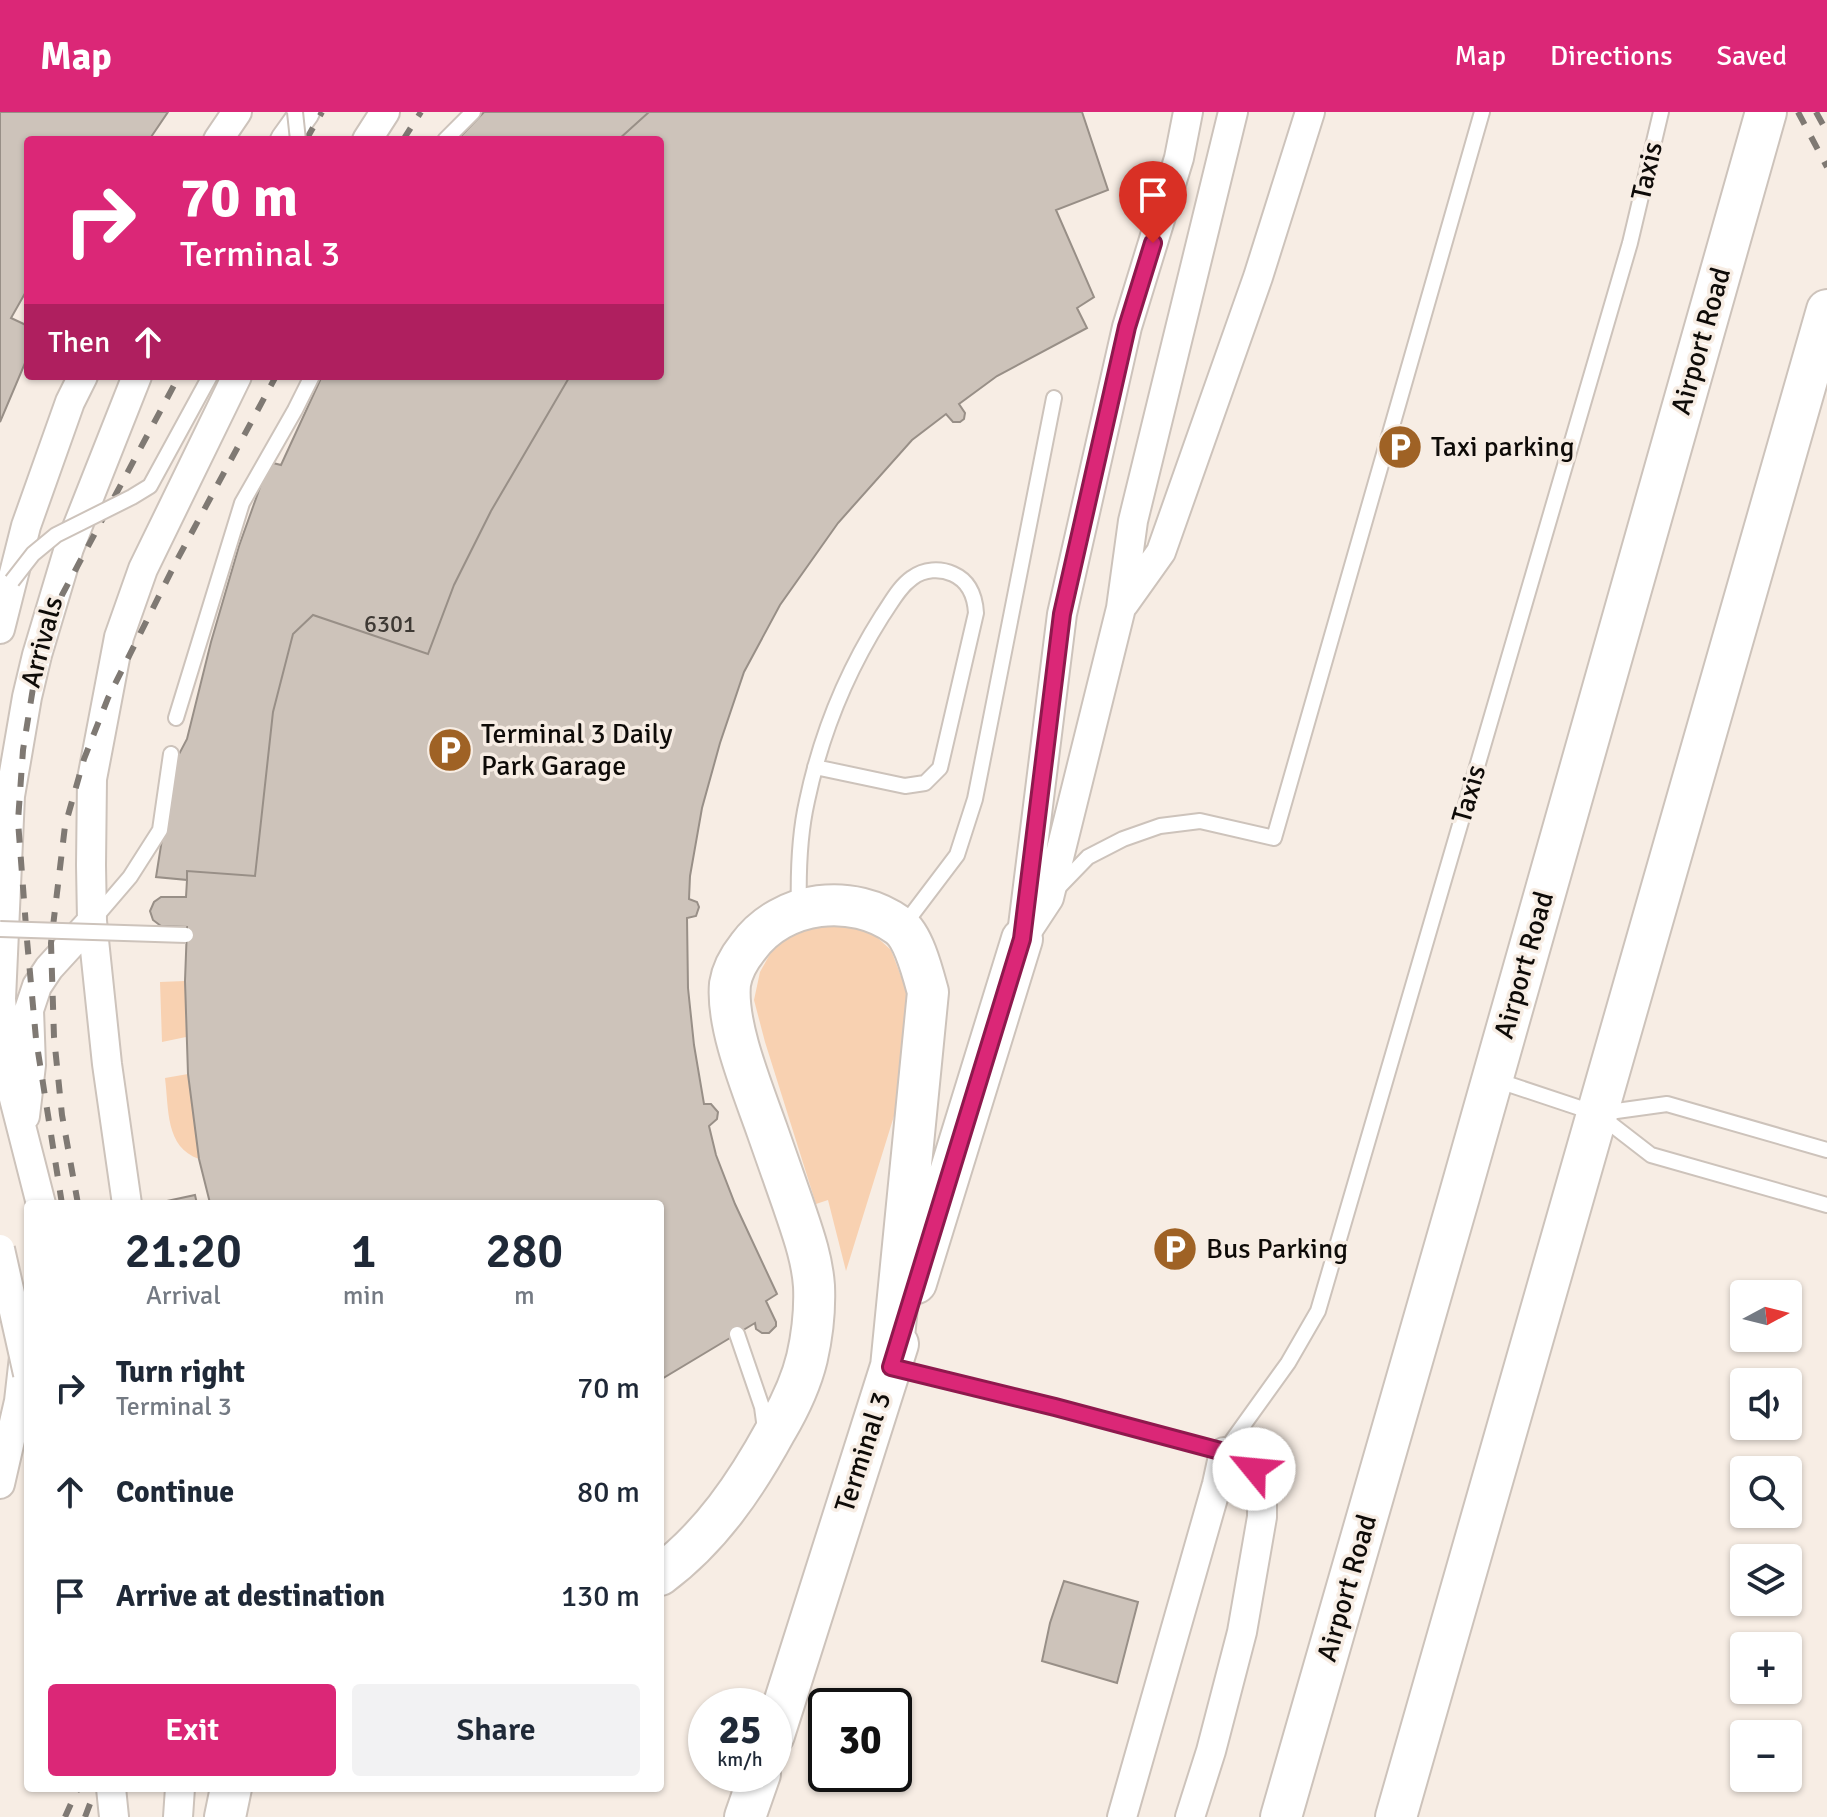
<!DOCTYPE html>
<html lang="en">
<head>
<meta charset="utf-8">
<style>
	body { margin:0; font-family:Signika,sans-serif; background:#f2f2f3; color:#1f2937; height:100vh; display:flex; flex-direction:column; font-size:30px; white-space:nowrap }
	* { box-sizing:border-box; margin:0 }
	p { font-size:26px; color:#747a83 }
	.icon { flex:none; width:44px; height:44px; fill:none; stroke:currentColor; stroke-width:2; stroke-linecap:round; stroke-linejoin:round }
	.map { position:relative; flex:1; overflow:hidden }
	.details { position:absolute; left:24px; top:1088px; width:640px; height:592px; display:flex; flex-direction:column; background:#fff; border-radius:8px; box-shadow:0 2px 6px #0004 }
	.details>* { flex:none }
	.banner { position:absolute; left:24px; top:24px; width:640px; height:244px; border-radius:8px; box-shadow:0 2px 6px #0004; background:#db2777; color:#fff; overflow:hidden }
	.needle { width:52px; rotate:83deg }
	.controls { position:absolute; left:1730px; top:1168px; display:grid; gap:16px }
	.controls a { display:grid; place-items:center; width:72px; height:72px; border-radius:8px; background:#fff; box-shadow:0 2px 6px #0004; font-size:40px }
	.speed { position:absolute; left:688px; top:1576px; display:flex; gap:16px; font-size:40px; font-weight:700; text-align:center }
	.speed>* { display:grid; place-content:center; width:104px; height:104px; border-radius:50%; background:#fff; box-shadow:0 2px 6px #0004; line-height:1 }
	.speed small { font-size:20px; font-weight:400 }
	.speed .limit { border:4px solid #111; border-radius:12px; background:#fff; color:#111 }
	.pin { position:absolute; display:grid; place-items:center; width:68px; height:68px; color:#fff; margin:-82px -34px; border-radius:50% 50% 50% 0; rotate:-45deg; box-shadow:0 0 8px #0007 }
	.pin .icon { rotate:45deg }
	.me { position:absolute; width:88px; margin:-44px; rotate:298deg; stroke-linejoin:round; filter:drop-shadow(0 0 6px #0008) }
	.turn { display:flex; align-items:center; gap:28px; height:168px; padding:0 24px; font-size:36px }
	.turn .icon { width:104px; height:104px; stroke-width:2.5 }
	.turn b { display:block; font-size:56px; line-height:68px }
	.then { display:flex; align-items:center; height:76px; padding:0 24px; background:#0003; gap:16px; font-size:30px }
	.eta { display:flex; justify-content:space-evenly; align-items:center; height:136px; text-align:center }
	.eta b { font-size:48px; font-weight:600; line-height:56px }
	.cta { display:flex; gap:16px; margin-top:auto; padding:16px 24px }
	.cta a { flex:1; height:92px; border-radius:8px; background:#db2777; color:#fff; font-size:32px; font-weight:600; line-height:92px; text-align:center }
	.cta a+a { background:#f2f2f3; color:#1f2937 }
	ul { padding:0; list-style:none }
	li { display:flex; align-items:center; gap:24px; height:104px; padding:0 24px }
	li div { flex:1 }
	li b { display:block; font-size:30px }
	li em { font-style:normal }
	header { display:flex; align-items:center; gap:48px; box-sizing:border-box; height:112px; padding:0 40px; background:#db2777; color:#fff }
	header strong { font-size:38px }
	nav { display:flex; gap:44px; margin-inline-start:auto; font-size:28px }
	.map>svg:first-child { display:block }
	.green { fill:#f8d1b1 }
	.building { fill:#cdc3ba; stroke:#988f87; stroke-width:2 }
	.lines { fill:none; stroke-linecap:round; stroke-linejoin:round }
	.lane-casing { stroke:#cdc3bb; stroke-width:18 }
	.street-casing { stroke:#cdc3bb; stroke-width:32 }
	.secondary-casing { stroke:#cdc3bb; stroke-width:44 }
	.lane { stroke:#fff; stroke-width:14 }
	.street { stroke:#fff; stroke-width:28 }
	.secondary { stroke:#fff; stroke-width:40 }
	.rail { stroke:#7f7973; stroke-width:6; stroke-dasharray:14 14; stroke-linecap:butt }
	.lane-bridge-casing { stroke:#cdc3bb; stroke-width:18; stroke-linecap:butt }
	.street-bridge-casing { stroke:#cdc3bb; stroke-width:32; stroke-linecap:butt }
	.lane-bridge { stroke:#fff; stroke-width:14 }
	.street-bridge { stroke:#fff; stroke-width:28 }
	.route-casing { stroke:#8e194d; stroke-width:20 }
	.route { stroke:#db2777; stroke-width:14 }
	.labels { text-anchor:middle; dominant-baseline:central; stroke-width:7; stroke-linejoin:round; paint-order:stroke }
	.number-label { font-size:24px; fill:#3e3934 }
	.street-label { font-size:28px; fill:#0e0b08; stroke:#f7ede4 }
	.poi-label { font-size:28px; fill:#0e0b08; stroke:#f7ede4; text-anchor:start }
</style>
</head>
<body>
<header>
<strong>Map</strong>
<nav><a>Map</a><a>Directions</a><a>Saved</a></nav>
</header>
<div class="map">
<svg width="1827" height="1705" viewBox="0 0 1827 1705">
	<rect width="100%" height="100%" fill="#f7ede4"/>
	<path class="green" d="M832,809L871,820L891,838L910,888L907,962L846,1159L828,1088L816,1092L765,930L754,888L760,860L776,831L804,815Z
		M185,869L186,925L162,930L160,870Z
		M188,962L199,1047C165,1035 169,997 165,966Z"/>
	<path class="building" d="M0,0H168L149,28H28V176L11,206L28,214V244L0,310Z
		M484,0H1082L1108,78L1056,98L1094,185L1077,196L1087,216L997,264L959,292L965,301L964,307L960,310H953L946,302L912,328L838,411L780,493L744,560L720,631L702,696L690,764L689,787L697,790L699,795L696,804L687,806L688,876L694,933L704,992H711L718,1000L717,1007L709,1014L716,1043L735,1092L777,1182L766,1189L776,1210V1214L769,1221H762L756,1217L755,1211L660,1268V1092H205L210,1091L199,1047L188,962L185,869L187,815L161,814L153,808L150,799L154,790L161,785H186L187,768L156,765L168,689L178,644L187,627L211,530L239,434L269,350L281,353L322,264H660V28H457Z
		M484,0H649L618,28H457Z
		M322,264H570L491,399L454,473L428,542L313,503L293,522L273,600L255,764L187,759V768L156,765L168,689L178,644L187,627L211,530L239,434L269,350L281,353Z
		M195,1083L197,1092H153Z
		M1064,1469L1138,1490L1117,1571L1042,1549L1050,1511Z"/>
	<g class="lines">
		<g class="lane-casing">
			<path id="lane" d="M445,28L473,0
				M176,606L242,391L295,298L312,264
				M1057,777L1088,745L1123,727L1160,714L1200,709L1274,726L1482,0
				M799,798C798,762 799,724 807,689C821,622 846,561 882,504C891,491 899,475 912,466C924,457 940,456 953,462C969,469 975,484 976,501L940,656L925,671L905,674L815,655
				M94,807L130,765L160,718L171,642
				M904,813L957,743L975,687L1054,286
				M1496,968L1598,1002L1651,1043L1827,1093
				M1602,1001L1667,992L1827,1038
				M737,1222L762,1295L765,1317
				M895,1256L1055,1295L1224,1340L1288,1251L1318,1199L1630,131L1661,0"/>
		</g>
		<g class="street-casing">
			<path id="street" d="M218,28L237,0
				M285,28L305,0
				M367,28L385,0
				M1124,492L1161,440L1258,165L1310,0
				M0,517L26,414L70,290L83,264
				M92,809L107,952L127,1092
				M1022,822L1062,502L1127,215L1179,46L1188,0
				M1022,827L1049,786L1121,496L1133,409L1233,0
				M25,1004L31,953L29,898L37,874L49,856L92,809L91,753L92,667L119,525L143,457L237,264
				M41,1092L7,959L1,887L10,684L27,585L37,543L69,436L137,264
				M0,1372L19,1289L25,1236
				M111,1676L114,1705
				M178,1705L180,1676
				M1122,1705L1217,1372L1224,1340L1244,1348L1254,1357L1262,1368V1405L1242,1520L1211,1639L1190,1705"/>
		</g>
		<g class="secondary-casing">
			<path id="secondary" d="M916,1171L1022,827
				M660,1463C711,1425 746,1373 776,1318C789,1296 801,1271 807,1246C812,1224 815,1197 814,1174C812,1145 802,1119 793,1092C784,1067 776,1043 767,1018C753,978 726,914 730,872C732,859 740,845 748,835C782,788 853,780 899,814C914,825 923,862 928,880L891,1255
				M774,1623L898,1232
				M225,1705L231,1676
				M745,1705L760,1662
				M1281,1705L1459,1085L1766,0
				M1396,1705L1827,198"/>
		</g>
		<use href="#lane" class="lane"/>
		<use href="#street" class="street"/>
		<use href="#secondary" class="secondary"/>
		<path class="rail" d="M1798,0L1827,55
			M1816,0L1827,20
			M306,28L322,0
			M403,28L421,0
			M62,1092L36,927L27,828L18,709L23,638L33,576L62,483L179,264
			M78,1092L62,1003L54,925L51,831L65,714L84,647L108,586L177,448L276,264
			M65,1705L78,1676
			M85,1705L96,1676"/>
		<g class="lane-bridge-casing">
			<path id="lane-bridge" d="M295,0L298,28
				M12,469L33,442L56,423L132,385L150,374L210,264
				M0,817L186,823"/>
		</g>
		<g class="street-bridge-casing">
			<path id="street-bridge" d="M0,1137L28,1262"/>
		</g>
		<use href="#lane-bridge" class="lane-bridge"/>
		<use href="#street-bridge" class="street-bridge"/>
	</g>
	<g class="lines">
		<g class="route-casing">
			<path id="route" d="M1153,131L1127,215L1062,502L1022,827L891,1255L1055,1295L1224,1340L1244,1348L1254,1357"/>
		</g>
		<use href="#route" class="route"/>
	</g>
	<defs>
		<g id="parking-disc" transform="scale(2.3)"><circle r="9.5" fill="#9f6225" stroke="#f7ede4"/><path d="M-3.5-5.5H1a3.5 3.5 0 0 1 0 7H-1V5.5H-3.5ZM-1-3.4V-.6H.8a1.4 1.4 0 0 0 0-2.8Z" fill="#fff"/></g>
	</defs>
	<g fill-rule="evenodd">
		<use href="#parking-disc" x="1400" y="335"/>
		<use href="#parking-disc" x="450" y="638"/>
		<use href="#parking-disc" x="1175" y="1137"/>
	</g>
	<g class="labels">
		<g class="number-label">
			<text x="390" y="512">6301</text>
		</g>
		<g class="street-label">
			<text transform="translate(1647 59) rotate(-77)">Taxis</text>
			<text transform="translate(1701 229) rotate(-74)">Airport Road</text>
			<text transform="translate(42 530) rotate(-75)">Arrivals</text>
			<text transform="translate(1469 682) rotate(-74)">Taxis</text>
			<text transform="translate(1524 853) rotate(-74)">Airport Road</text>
			<text transform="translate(863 1340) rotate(-72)">Terminal 3</text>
			<text transform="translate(1347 1476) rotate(-74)">Airport Road</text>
		</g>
		<g class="poi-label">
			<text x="1431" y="335">Taxi parking</text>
			<text x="481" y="622">Terminal 3 Daily<tspan x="481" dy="32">Park Garage</tspan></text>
			<text x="1206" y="1137">Bus Parking</text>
		</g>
	</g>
</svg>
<div class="controls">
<a><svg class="needle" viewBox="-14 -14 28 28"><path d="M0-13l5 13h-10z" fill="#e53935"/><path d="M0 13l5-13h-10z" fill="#747a83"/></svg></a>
<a><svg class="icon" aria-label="sound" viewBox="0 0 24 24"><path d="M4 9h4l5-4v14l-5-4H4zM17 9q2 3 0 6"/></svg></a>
<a><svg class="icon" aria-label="search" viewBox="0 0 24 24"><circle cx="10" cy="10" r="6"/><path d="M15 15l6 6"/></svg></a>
<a><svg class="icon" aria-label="layers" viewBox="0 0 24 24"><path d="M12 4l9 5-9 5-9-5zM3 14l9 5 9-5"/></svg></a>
<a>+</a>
<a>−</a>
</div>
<div class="speed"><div>25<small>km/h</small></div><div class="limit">30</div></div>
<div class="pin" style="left:1153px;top:131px;background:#d93025"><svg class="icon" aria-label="arrive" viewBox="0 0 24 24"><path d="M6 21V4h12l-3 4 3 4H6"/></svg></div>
<svg class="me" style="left:1254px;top:1357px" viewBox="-20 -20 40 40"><circle r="19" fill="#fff"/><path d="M0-13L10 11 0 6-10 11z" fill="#db2777"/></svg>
<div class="banner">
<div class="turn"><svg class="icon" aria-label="right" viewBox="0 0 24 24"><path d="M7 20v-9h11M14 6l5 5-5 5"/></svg><div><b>70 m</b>Terminal 3</div></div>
<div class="then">Then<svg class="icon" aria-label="ahead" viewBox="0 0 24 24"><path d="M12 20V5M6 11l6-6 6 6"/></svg></div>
</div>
<section class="details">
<div class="eta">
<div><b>21:20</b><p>Arrival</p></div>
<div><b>1</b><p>min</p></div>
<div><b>280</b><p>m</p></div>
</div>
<ul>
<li><svg class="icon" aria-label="right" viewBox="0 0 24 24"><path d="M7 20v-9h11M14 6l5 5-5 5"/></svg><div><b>Turn right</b><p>Terminal 3</p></div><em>70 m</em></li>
<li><svg class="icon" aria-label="ahead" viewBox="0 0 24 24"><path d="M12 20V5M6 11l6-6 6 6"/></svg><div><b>Continue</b></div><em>80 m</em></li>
<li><svg class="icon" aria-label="arrive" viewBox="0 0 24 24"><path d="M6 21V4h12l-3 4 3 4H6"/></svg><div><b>Arrive at destination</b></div><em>130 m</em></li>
</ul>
<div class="cta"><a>Exit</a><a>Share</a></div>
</section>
</div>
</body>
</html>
